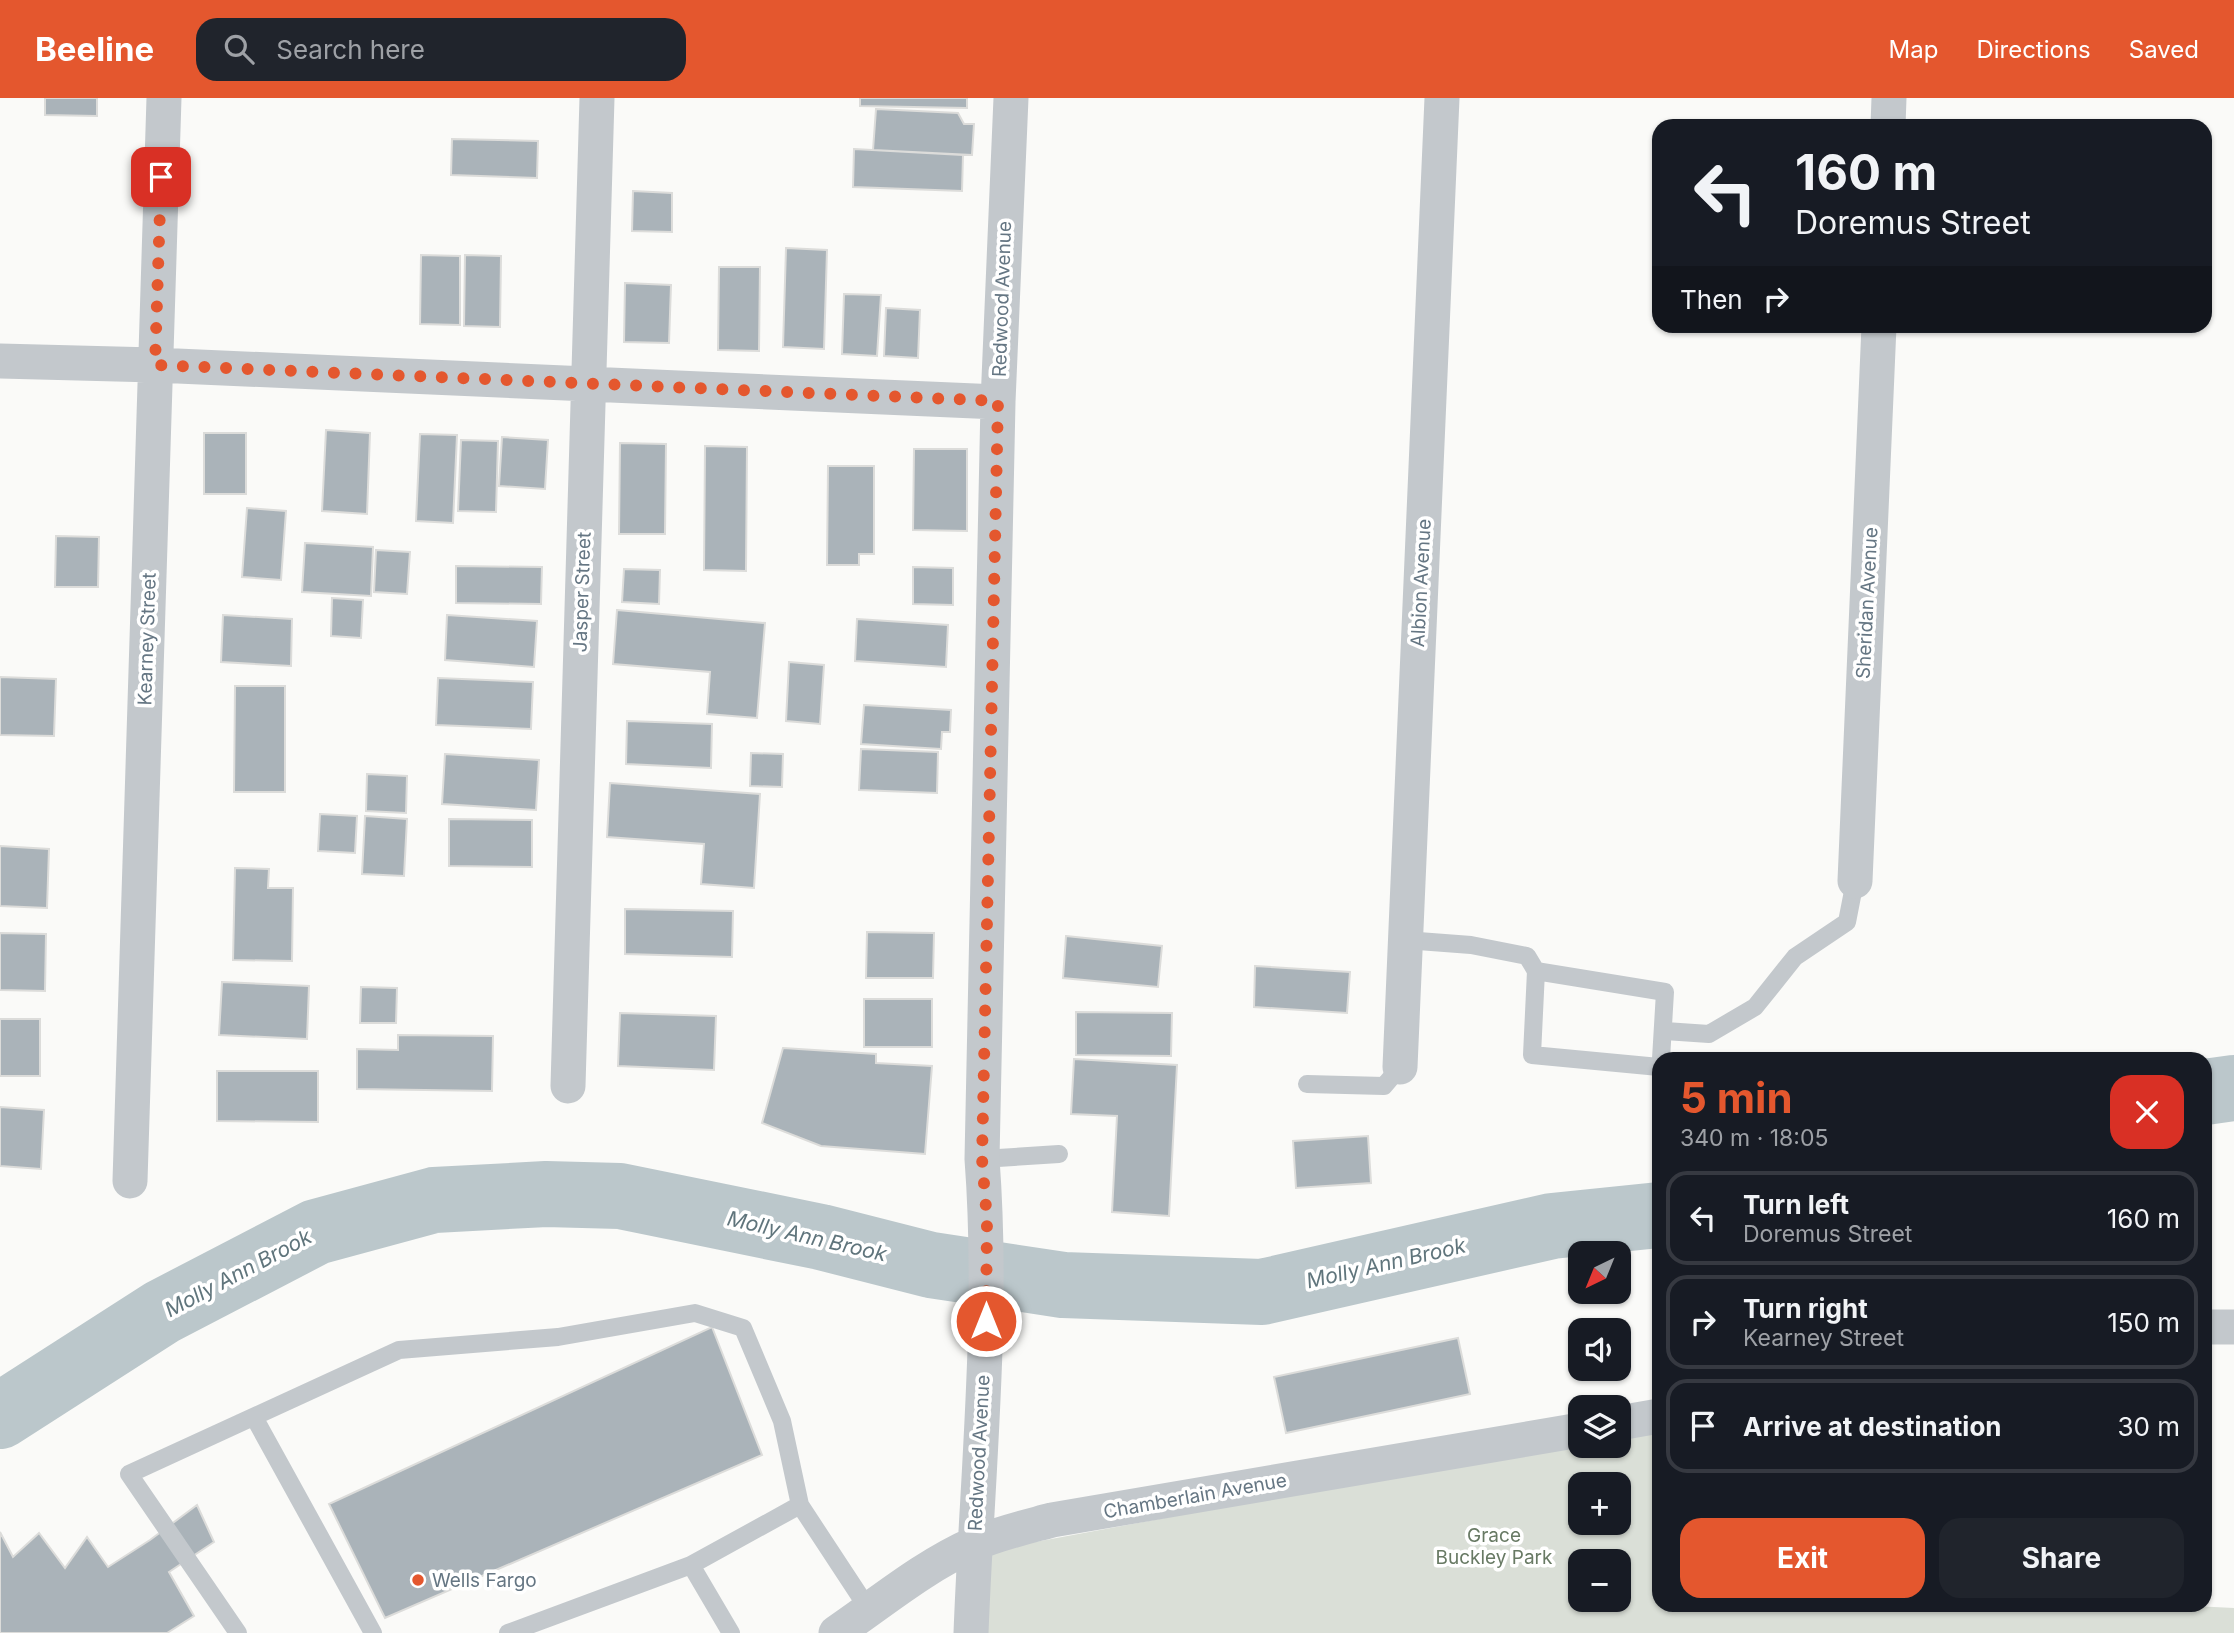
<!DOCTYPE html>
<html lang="en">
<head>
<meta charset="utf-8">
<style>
	body { margin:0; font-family:Inter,sans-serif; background:#20242c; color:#f1f3f6; height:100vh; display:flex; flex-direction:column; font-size:26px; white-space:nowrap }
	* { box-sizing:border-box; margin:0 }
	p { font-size:23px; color:#9ea1a6 }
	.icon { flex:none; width:38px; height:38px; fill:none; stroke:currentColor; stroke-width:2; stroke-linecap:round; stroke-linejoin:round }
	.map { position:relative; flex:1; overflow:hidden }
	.drawer { position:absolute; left:1652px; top:954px; width:560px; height:560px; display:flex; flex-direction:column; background:#171b24; border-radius:21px; box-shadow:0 2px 5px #0004 }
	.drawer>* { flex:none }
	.top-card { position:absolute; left:1652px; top:21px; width:560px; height:214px; border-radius:21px; box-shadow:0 2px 5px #0004; background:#171b24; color:#f1f3f6; overflow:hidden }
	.needle { width:46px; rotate:223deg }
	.controls { position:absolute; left:1568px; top:1143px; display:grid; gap:14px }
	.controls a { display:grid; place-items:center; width:63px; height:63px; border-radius:14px; background:#171b24; box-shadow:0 2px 5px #0004; font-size:35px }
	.pin { position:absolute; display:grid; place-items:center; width:60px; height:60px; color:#fff; margin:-30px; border-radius:14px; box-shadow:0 4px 10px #0006 }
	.me { position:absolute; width:77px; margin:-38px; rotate:0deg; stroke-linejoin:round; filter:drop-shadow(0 0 5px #0008) }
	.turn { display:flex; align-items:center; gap:24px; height:147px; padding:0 28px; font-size:32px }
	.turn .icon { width:91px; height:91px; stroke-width:2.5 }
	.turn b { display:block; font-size:49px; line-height:60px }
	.then { display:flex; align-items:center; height:66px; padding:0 28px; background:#0003; gap:14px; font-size:26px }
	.round { display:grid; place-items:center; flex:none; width:74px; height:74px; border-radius:21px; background:#20242c }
	.headline { display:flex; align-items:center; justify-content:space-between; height:119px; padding:0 28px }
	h1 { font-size:42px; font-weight:700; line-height:52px; color:#e4572e }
	.action { display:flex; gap:14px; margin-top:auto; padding:14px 28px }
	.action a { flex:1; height:80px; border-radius:21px; background:#e4572e; color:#fff; font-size:28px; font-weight:700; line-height:80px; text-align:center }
	.action a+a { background:#20242c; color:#f1f3f6 }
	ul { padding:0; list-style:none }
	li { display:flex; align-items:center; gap:21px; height:94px; margin:0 14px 10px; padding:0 14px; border:4px solid #363941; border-radius:21px }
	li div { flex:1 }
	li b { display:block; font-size:26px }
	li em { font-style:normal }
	header { display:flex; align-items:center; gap:42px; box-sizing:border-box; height:98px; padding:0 35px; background:#e4572e; color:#fff }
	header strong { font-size:33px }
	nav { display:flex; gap:38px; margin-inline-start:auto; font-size:24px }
	.search { width:490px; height:63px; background:#20242c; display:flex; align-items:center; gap:18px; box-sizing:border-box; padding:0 24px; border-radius:21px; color:#9ea1a6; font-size:26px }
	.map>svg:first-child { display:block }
	.green { fill:#dadfd7; fill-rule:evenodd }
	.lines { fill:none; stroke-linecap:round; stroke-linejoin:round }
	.river { stroke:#bbc7cb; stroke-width:66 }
	.building { fill:#aab3b9; stroke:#dcdcda; stroke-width:2 }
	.service { stroke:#c3c8cc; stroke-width:18 }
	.minor { stroke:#c3c8cc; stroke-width:35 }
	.route { stroke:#e4572e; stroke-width:12; stroke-dasharray:0 21.6 }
	.poi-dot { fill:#e4572e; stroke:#fff; stroke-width:2.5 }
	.labels { text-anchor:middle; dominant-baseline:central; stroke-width:7; stroke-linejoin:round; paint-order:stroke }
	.street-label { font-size:19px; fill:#657683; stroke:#fff }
	.park-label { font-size:19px; fill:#687a64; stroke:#fff }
	.poi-label { font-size:19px; fill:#657683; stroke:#fff; text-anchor:start }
	.water-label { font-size:21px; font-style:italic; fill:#60757c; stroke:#fff }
</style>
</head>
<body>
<header>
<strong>Beeline</strong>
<div class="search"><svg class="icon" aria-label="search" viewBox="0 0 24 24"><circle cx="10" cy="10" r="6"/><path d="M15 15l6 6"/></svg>Search here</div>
<nav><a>Map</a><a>Directions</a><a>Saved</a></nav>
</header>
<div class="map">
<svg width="2234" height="1535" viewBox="0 0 2234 1535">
	<rect width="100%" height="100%" fill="#fafaf8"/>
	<path class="green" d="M1659,1328V1507H2174L2234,1510V1535H974L976,1455L1580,1343V1348H1619V1336ZM1580,1386H1619V1424H1580ZM1580,1463H1619V1502H1580Z"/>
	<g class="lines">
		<path class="river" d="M2205,994L2234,990
			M0,1318L162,1214L316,1134L434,1102L546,1096L620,1098L821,1139L931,1167L1063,1187L1262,1194L1552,1128L1659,1117"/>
	</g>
	<path class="building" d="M45,0H97V18L45,17Z
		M860,0H967V10L860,8Z
		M876,11L958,15L964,26H974L972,57L873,52Z
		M452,41L538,43L537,80L451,77Z
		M854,51L963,57L962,93L853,89Z
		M633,93L672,95V134L632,133Z
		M786,150L827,152L824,251L783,249Z
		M421,157L460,158V227L420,226Z
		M465,157L501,158L500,229L464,228Z
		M719,169H760L759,253L718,252Z
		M625,185L671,187L669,245L624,244Z
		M844,196L881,197L877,258L842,256Z
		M886,210L920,212L918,260L884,258Z
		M326,332L370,335L367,416L322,413Z
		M204,335H246V396H204Z
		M420,336L457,337L453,425L416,423Z
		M502,339L548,342L545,391L499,388Z
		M461,342L498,343L496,414L458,413Z
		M620,345L666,346L665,436H619Z
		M705,348L747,349L746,473L704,472Z
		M914,351H967V433L913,432Z
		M828,368H874V456H859V467H827Z
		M247,410L286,413L281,482L242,479Z
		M56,438L99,439L98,489H55Z
		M305,445L373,449L371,498L302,494Z
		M376,452L410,454L407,496L374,494Z
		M456,468L542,469L541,506L456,505Z
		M913,469L953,470V507L913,506Z
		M624,471L660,472L659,506L622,504Z
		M332,500L363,502L361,540L331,538Z
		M617,512L765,525L757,620L707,616L710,574L613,566Z
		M223,517L292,521L291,568L221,564Z
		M447,517L537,523L534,569L445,562Z
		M857,521L948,527L946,569L855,563Z
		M789,564L824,567L820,626L786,623Z
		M0,579L56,581L54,638L0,637Z
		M438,580L533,584L531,631L436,627Z
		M235,588H285V694H234Z
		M864,607L951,612L950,634H942L941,651L861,646Z
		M627,623L712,626L711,670L626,666Z
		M861,651L938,654L937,695L859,692Z
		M751,655L783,656L782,689L750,688Z
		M445,656L539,662L536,712L442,706Z
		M367,676L407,678L406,715L366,713Z
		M610,685L760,696L754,790L701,786L704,746L607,739Z
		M320,716L357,718L355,755L318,753Z
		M365,718L407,721L404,778L362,776Z
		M449,721L532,722V769L449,768Z
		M0,748L49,751L47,810L0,808Z
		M235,770L269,771L268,790H293L292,863L233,862Z
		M625,811L733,813L732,859L625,856Z
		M867,834L934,835L933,880H866Z
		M0,835L46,836L45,893L0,892Z
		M1066,838L1162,848L1158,889L1063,880Z
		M1255,868L1350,874L1347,915L1254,909Z
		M222,884L309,888L307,941L219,937Z
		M361,889L397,890L396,925H360Z
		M864,901H932V949H864Z
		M1076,914L1172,915L1171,958L1076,957Z
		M620,915L716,918L714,972L618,968Z
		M0,921H40V978H0Z
		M398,937L493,938L492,993L357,991V951L398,952Z
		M783,950L876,956V965L932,968L925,1056L821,1048L762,1025Z
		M1074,961L1177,967L1169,1118L1112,1114L1117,1018L1071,1016Z
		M217,973H318V1024L217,1023Z
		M0,1009L44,1012L41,1071L0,1068Z
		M1368,1038L1371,1085L1296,1090L1293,1043Z
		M712,1229L762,1357L385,1520L329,1406Z
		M1458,1240L1470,1296L1286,1335L1274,1279Z
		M197,1407L214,1444L169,1474L194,1518L167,1535H0V1434L13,1459L39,1435L65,1470L87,1439L108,1469L150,1442Z"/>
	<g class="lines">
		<path class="service" d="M1405,842L1471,847L1527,858L1536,873
			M1665,933L1709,936L1755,909L1795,859L1847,824L1855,783
			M1659,969L1532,957L1536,873L1665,894L1661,961
			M1307,986L1384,988L1400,969
			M982,1061L1059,1056
			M254,1319L373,1535
			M691,1467L800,1407
			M238,1535L129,1376L399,1252L558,1239L695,1215L743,1230L782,1323L800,1407L869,1512
			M508,1535L691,1467L731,1535"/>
		<path class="minor" d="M1888,28L1889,0
			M0,263L155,267L998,304
			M1855,783L1879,228
			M1400,969L1442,0
			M568,988L597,0
			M130,1083L164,0
			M2205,1229H2234
			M1619,1325L1659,1318
			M836,1535C880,1505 924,1468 974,1446C999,1435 1026,1429 1052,1422L1580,1332
			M971,1535C977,1377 994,1219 982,1061L998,304L1011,0"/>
	</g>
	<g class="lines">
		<path class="route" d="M161,79L155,267L998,303L982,1061L987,1122L986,1223"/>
	</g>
	<circle class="poi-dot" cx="418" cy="1482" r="7"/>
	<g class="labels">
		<g class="street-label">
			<text transform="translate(1002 201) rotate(-88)">Redwood Avenue</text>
			<text transform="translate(1421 485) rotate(-87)">Albion Avenue</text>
			<text transform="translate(582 494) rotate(-88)">Jasper Street</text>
			<text transform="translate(1867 505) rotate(-87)">Sheridan Avenue</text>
			<text transform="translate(147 541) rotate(-88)">Kearney Street</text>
			<text transform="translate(979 1355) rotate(-87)">Redwood Avenue</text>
			<text transform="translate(1195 1398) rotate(-10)">Chamberlain Avenue</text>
		</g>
		<g class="park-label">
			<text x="1494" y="1437">Grace<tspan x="1494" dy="22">Buckley Park</tspan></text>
		</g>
		<g class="poi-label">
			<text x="432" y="1482">Wells Fargo</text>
		</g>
		<g class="water-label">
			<text transform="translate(807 1138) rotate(13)">Molly Ann Brook</text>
			<text transform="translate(1386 1165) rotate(-13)">Molly Ann Brook</text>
			<text transform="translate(238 1175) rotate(-28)">Molly Ann Brook</text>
		</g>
	</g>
</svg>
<div class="controls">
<a><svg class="needle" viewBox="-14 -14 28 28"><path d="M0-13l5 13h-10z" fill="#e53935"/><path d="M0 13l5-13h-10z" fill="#9ea1a6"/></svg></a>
<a><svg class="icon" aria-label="sound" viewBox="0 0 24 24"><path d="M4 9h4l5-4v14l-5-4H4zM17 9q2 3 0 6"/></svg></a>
<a><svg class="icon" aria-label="layers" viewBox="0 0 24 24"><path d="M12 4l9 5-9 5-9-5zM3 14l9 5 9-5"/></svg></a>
<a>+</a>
<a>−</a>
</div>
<div class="pin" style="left:161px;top:79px;background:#d93025"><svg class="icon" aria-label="arrive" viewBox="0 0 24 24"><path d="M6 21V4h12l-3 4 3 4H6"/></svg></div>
<svg class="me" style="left:986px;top:1223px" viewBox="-20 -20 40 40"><circle r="17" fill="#e4572e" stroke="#fff" stroke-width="3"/><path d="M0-11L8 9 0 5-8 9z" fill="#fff"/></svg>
<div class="top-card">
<div class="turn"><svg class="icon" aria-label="left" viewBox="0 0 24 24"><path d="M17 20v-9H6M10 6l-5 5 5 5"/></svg><div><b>160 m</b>Doremus Street</div></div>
<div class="then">Then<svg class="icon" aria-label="right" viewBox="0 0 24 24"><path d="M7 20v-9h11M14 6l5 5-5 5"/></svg></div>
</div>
<section class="drawer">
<div class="headline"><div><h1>5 min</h1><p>340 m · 18:05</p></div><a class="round" style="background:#d93025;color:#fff"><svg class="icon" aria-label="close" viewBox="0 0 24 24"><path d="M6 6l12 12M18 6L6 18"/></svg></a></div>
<ul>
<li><svg class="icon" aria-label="left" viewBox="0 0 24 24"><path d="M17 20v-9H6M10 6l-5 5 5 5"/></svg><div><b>Turn left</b><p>Doremus Street</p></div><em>160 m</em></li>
<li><svg class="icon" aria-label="right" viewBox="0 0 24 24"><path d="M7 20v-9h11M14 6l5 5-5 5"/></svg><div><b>Turn right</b><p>Kearney Street</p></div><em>150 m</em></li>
<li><svg class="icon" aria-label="arrive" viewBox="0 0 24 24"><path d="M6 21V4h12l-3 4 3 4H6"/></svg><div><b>Arrive at destination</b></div><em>30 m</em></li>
</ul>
<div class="action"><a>Exit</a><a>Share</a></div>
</section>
</div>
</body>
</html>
